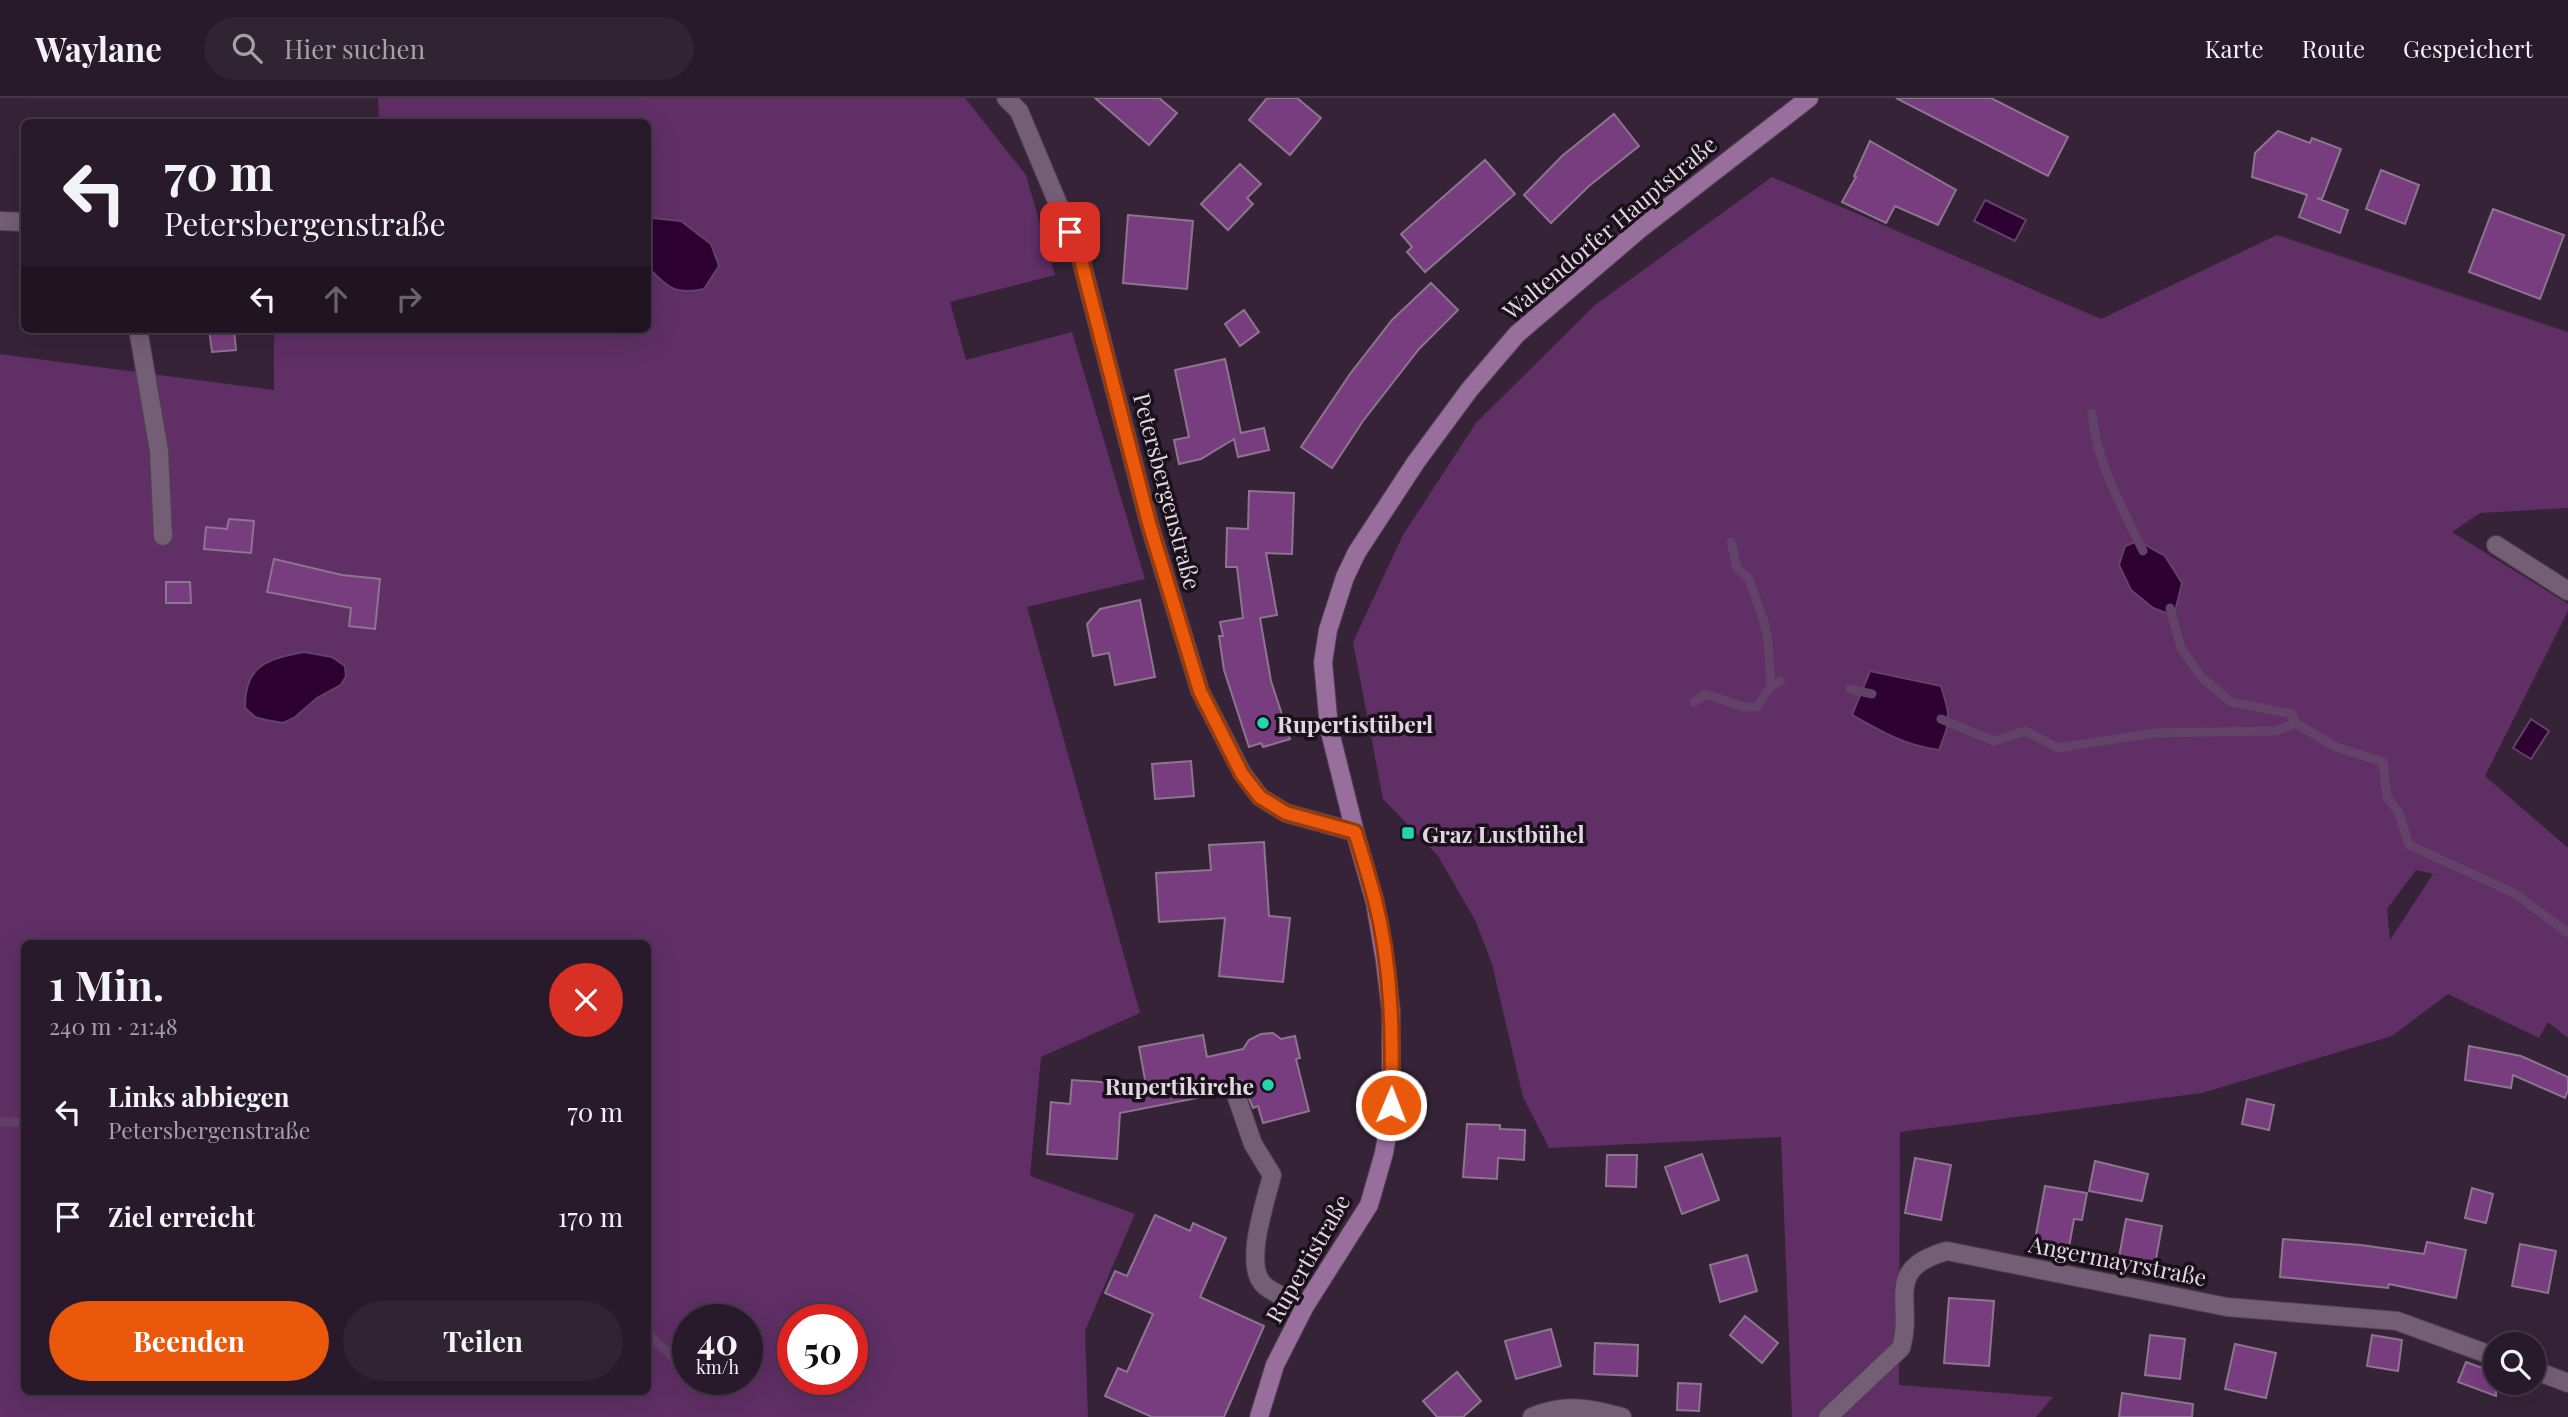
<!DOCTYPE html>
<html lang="de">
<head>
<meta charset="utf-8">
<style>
	body { margin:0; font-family:"Playfair Display",serif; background:#302332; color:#f1f3f6; height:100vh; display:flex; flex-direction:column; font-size:26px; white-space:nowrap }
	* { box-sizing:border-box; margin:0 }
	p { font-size:23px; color:#a5a1a8 }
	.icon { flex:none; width:38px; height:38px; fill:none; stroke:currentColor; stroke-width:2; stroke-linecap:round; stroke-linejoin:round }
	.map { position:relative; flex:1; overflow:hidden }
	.drawer { position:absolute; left:21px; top:842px; width:630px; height:455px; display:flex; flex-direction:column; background:#281a2a; border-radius:10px; box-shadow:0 7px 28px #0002,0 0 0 2px #443847 }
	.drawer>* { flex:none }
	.hud { position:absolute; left:21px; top:21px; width:630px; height:214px; border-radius:10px; box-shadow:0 7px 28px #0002,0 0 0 2px #443847; background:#281a2a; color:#f1f3f6; overflow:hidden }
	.fabs { position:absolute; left:2483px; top:1234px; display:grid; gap:14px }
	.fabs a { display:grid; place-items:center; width:63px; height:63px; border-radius:50%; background:#281a2a; box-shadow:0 7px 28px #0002,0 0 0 2px #443847; font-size:35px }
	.speed { position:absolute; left:672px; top:1206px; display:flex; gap:14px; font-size:35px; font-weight:700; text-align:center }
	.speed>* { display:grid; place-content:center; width:91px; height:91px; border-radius:50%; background:#281a2a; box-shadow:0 7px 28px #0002,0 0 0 2px #443847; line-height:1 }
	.speed small { font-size:18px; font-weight:400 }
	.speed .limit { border:10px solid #d22; background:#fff; color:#111 }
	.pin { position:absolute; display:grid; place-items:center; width:60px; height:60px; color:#fff; margin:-30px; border-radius:14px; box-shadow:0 4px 10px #0006 }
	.me { position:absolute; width:77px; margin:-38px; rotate:1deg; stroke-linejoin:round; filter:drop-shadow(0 0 5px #0008) }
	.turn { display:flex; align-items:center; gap:24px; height:147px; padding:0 28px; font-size:32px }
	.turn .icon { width:91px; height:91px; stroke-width:2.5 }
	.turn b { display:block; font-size:49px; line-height:60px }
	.lanes { display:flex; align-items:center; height:66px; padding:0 28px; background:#0003; justify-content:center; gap:35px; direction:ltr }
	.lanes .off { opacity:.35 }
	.round { display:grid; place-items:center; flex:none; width:74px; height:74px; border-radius:37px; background:#302332 }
	.overview { display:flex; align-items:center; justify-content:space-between; height:119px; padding:0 28px }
	h1 { font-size:42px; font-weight:700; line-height:52px }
	.primary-button { display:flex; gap:14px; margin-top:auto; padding:14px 28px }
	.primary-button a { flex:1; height:80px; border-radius:42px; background:#ea580c; color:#fff; font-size:28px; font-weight:700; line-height:80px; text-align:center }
	.primary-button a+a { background:#302332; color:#f1f3f6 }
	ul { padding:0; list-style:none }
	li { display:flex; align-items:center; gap:21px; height:105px; padding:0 28px }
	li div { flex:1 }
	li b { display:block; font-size:26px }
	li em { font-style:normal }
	header { display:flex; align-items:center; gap:42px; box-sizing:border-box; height:98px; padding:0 35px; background:#281a2a; border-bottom:2px solid #443847 }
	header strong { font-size:33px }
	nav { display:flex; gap:38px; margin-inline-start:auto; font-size:24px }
	.search { width:490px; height:63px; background:#302332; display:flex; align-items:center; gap:18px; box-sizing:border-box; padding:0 24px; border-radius:38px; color:#a5a1a8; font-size:26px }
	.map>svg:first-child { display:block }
	.green { fill:#5f2f65; fill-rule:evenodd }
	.water { fill:#2d0233; stroke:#634268; stroke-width:2 }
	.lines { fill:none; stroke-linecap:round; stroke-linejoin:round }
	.stream { stroke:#634268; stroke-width:9 }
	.building { fill:#773d7e; stroke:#8c758e; stroke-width:2 }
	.street-casing { stroke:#504152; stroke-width:20 }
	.secondary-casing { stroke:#504152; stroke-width:20 }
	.street { stroke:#745e76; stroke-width:18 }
	.secondary { stroke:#986e9d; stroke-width:18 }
	.route-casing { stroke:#983908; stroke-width:18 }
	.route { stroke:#ea580c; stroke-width:12 }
	.poi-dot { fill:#23d5af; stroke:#19101a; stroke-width:2.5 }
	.labels { text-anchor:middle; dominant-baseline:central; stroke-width:7; stroke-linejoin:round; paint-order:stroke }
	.street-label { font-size:23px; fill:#e2d6e3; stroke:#19101a }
	.poi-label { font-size:23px; font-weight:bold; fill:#e2d6e3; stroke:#19101a; text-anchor:start }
</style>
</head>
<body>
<header>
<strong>Waylane</strong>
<div class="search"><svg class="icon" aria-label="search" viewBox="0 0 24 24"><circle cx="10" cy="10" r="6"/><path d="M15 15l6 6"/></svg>Hier suchen</div>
<nav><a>Karte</a><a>Route</a><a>Gespeichert</a></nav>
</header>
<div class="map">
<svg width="2568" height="1319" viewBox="0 0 2568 1319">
	<rect width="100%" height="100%" fill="#362338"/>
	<path class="green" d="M378,0H965L1026,77L1055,177L950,204L966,262L1072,234L1145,481L1027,509L1140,915L1041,959L1030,1078L1135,1116L1085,1233L1088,1319H0V256L274,292V231H648V24H379ZM24,845H648V1293H24ZM688,1222H747V1281H688ZM793,1222H852V1281H793Z
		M1772,79L2101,221L2277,137L2568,234V410L2480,415L2452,434L2568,506V513L2485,678L2568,750V940L2548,924L2539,940L2448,896L2392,938L2202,995L1900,1034L1899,1287L2053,1299L2036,1319H1792L1781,1039L1549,1050L1523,999L1492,866L1475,822L1438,758L1383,701L1353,544L1403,437L1476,325L1595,207ZM2138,443L2165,458L2182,485L2131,492L2119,467ZM1870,573L1941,588L1948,608L1852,617ZM2416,772L2433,776L2390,842L2387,811Z"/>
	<path class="water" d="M1985,102L2026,122L2015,143L1974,123Z
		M652,120L681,123L711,146L719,168L704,191C676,197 667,190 648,169V126Z
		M2138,443L2165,458L2182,485L2174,518L2153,510L2131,492L2119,467L2125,448Z
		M304,554L332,559L345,568L346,578L341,587L317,600L294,620L283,625L266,622L255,619L245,610C244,567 268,561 304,554Z
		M1870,573L1941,588C1951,621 1951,621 1939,652C1906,648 1880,633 1852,617Z
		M2531,621L2549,633L2531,661L2513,650Z"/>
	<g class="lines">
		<path class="stream" d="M2092,315C2096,364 2122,409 2143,453
			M1731,444L1737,470L1749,481L1764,524L1768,543L1771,588
			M2170,510L2181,550L2202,580L2231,604L2292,616L2295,625
			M1850,591L1872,596
			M1694,604L1705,596L1744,609H1757L1771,588L1780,583
			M1941,621L1994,643L2025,633L2058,650L2153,635L2276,633L2295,625L2336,649L2383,664L2387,699L2399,715L2409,747L2514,795L2568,835
			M0,1024H24
			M648,1236L677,1263"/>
	</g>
	<path class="building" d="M1095,0H1159L1177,15L1149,47Z
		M1267,0H1297L1321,20L1290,57L1249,22Z
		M1896,0H1991L2068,39L2048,78Z
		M1614,16L1639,48L1589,88L1551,125L1524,97L1562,58Z
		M2278,33L2310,45L2312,40L2341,51L2322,101L2317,100L2348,112L2340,135L2299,119L2307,97L2252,79L2255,55Z
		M1870,43L1956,92L1938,127L1895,108L1886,125L1842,104L1856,79L1854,78Z
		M1485,62L1515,96L1425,174L1407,154L1412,149L1401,136Z
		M1240,66L1261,86L1247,100L1253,106L1228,132L1201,106Z
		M2381,72L2419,87L2405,126L2366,111Z
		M2493,111L2564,137L2540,201L2469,174Z
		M1128,117L1193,123L1187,191L1123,185Z
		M1431,185L1458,212L1419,251L1363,323L1332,370L1301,349L1350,276L1392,222Z
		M1244,212L1259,234L1240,248L1225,226Z
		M209,231H234L236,252L212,254Z
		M1225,261L1241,335L1264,330L1269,352L1238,359L1234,341L1201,361L1179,366L1174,342L1189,339L1175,272Z
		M1249,393L1294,395L1292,456L1266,455L1277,517L1260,520L1271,583L1290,641L1263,649L1261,645L1249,649L1224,572L1219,538H1223L1220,524L1243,520L1237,469H1226L1227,430L1248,431Z
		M229,421L254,423L251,455L204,451L206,429L227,431Z
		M274,461L342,477L380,481L375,531L349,528L351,510L267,494Z
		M166,484H190L191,505H166Z
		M1140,502L1155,579L1115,587L1109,555L1093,558L1087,526L1100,511Z
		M1191,663L1194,698L1155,701L1152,666Z
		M1264,744L1269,818L1290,820L1283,884L1219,878L1225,820L1159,824L1156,775L1211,772L1209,747Z
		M1273,935L1281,941L1295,938L1300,960L1296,961L1309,1013L1263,1025L1258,1008L1253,1010L1242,983L1231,980L1225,984L1223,995L1120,1015L1117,1061L1047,1056L1051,1004L1070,1006L1072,982L1146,987L1139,949L1203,937L1207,959L1243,951L1249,942L1261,936Z
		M2469,948L2521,958L2568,979V992L2565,1000L2513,977L2511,990L2465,982Z
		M2247,1001L2274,1007L2269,1032L2242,1026Z
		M1467,1026L1500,1027V1031L1525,1032L1524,1062L1498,1060L1497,1081L1463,1079Z
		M1702,1056L1719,1102L1682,1116L1665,1069Z
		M1607,1057H1637L1636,1089L1606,1088Z
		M1915,1060L1951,1067L1941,1122L1905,1115Z
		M2095,1063L2148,1076L2142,1103L2089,1093Z
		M2045,1088L2087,1095L2082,1122L2074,1121L2069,1149L2035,1142Z
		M2472,1090L2493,1096L2486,1125L2465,1120Z
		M1155,1117L1190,1133L1193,1125L1226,1140L1200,1199L1264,1228L1224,1319H1152L1105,1298L1118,1270L1127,1274L1153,1216L1105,1195L1115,1173L1127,1178Z
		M2126,1121L2162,1128L2155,1166L2119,1159Z
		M2283,1141L2361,1147L2424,1156L2427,1144L2466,1152L2456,1200L2389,1186L2388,1190L2280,1179Z
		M2520,1146L2556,1153L2548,1195L2512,1188Z
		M1747,1157L1757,1193L1720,1204L1710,1167Z
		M1949,1200L1994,1203L1989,1268L1944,1265Z
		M1745,1218L1778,1245L1762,1265L1730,1237Z
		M1551,1231L1561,1268L1516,1281L1505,1243Z
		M2150,1237L2185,1241L2180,1281L2145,1277Z
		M2372,1237L2402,1242L2398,1273L2367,1268Z
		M1595,1245L1638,1247L1637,1278L1594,1276Z
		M2235,1246L2276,1255L2266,1300L2225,1291Z
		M2466,1264L2496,1275V1298L2458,1284Z
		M1457,1274L1481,1303L1463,1319H1437L1423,1303Z
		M1678,1285L1701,1286L1699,1313L1677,1312Z
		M2122,1295L2193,1306L2192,1319H2119Z"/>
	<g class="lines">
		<g class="street-casing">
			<path id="street" d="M1006,0L1019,13L1080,158L1149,425L1200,593L1242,675L1260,699L1286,715L1355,734
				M0,123L24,124
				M138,231L159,353L163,438
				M2496,447L2568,493
				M1234,991L1253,1046L1272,1077C1266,1103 1242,1169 1265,1188C1276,1197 1292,1202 1305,1208
				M2534,1272L2568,1285
				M1532,1319C1565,1305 1589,1310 1622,1319
				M1828,1319L1901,1250C1915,1205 1881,1171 1947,1153L2227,1209L2397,1223L2496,1259"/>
		</g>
		<g class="secondary-casing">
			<path id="secondary" d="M1259,1319L1275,1267L1305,1208L1369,1107L1384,1055L1391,1013V913L1385,863L1375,804L1355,734L1329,630L1323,564L1328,532L1345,479L1357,454L1416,364L1470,291L1517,236L1640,131L1809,0"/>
		</g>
		<use href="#street" class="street"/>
		<use href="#secondary" class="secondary"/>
	</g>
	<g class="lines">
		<g class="route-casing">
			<path id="route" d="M1070,134L1080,158L1149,425L1200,593L1242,676L1260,699L1286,715L1355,734C1362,756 1369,779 1375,802C1392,869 1393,938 1391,1007"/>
		</g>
		<use href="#route" class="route"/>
	</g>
	<g class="poi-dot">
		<circle cx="1263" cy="625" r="7"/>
		<rect x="1401" y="728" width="14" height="14" rx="3.5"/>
		<circle cx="1268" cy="987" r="7"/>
	</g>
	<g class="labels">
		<g class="street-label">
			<text transform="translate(1609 129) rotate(-40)">Waltendorfer Hauptstraße</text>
			<text transform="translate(1168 393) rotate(75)">Petersbergenstraße</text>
			<text transform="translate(1307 1160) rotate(-60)">Rupertistraße</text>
			<text transform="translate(2118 1162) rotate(11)">Angermayrstraße</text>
		</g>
		<g class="poi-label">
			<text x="1277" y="625">Rupertistüberl</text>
			<text x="1422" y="735">Graz Lustbühel</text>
			<text x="1254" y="987" text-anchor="end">Rupertikirche</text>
		</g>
	</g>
</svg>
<div class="fabs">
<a><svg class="icon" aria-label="search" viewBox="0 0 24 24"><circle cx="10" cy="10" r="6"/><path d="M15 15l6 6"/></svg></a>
</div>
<div class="speed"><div>40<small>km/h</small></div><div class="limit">50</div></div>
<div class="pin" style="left:1070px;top:134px;background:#d93025"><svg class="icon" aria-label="arrive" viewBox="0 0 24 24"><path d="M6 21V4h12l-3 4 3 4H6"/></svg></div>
<svg class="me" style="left:1391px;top:1007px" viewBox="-20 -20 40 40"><circle r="17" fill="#ea580c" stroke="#fff" stroke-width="3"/><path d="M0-11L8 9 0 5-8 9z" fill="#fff"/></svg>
<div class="hud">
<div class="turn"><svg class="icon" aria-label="left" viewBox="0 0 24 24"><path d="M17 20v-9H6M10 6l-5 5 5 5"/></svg><div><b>70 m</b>Petersbergenstraße</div></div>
<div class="lanes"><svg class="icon" aria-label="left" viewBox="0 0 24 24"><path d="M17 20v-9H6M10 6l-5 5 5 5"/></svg><svg class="icon off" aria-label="ahead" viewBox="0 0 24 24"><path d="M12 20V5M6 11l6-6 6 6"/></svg><svg class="icon off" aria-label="right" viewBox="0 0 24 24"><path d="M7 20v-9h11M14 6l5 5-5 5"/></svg></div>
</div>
<section class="drawer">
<div class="overview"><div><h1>1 Min.</h1><p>240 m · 21:48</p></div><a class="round" style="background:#d93025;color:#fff"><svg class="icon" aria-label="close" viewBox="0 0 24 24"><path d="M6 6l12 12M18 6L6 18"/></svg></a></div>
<ul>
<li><svg class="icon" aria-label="left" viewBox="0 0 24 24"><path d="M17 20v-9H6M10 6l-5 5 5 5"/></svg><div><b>Links abbiegen</b><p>Petersbergenstraße</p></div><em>70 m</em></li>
<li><svg class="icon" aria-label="arrive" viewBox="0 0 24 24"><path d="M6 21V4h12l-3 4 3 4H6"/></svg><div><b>Ziel erreicht</b></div><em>170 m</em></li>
</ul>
<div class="primary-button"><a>Beenden</a><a>Teilen</a></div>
</section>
</div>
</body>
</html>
